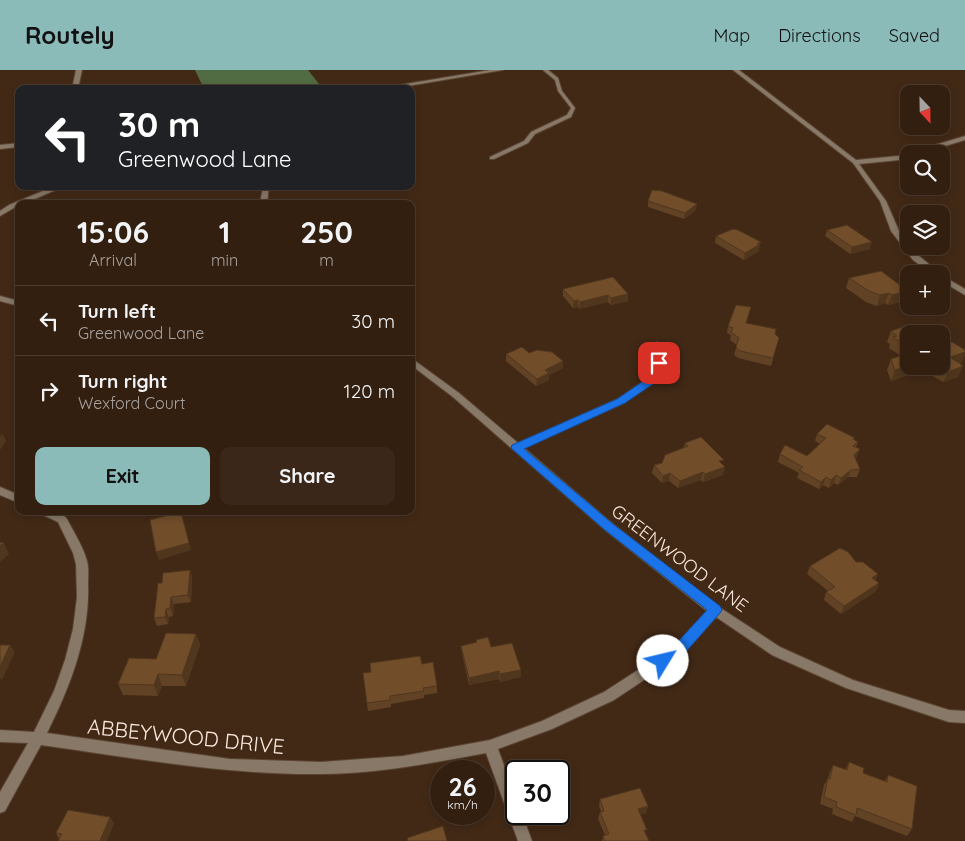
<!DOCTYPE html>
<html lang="en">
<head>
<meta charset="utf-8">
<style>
	body { margin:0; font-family:Quicksand,sans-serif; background:#3a2719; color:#f1f3f6; height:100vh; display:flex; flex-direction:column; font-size:19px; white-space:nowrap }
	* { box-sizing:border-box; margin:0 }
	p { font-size:16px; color:#a8a29f }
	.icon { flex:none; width:28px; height:28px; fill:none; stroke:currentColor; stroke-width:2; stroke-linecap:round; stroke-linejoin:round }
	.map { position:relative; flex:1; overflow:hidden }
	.panel { position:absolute; left:15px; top:130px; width:400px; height:315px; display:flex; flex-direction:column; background:#321f10; border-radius:10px; box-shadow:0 2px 8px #0003,0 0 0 1px #4d3d30 }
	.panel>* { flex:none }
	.hud { position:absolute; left:15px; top:15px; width:400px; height:105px; border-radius:10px; box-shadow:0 2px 8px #0003,0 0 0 1px #4d3d30; background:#202124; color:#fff; overflow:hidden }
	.needle { width:32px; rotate:158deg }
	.fabs { position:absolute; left:900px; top:15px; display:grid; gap:10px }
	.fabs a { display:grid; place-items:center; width:50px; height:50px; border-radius:10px; background:#321f10; box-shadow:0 2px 8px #0003,0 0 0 1px #4d3d30; font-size:25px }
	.speed { position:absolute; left:430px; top:690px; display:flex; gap:10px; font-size:25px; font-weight:700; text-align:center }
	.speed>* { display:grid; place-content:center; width:65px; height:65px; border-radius:50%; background:#321f10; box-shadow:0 2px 8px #0003,0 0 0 1px #4d3d30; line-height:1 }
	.speed small { font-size:12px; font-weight:400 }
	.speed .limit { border:2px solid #111; border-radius:8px; background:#fff; color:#111 }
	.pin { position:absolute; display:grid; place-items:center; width:42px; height:42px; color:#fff; margin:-21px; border-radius:10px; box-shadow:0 2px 8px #0006 }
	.me { position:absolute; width:55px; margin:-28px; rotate:54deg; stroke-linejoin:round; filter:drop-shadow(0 0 4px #0008) }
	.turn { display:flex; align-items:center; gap:18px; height:105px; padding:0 20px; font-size:22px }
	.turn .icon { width:65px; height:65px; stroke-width:2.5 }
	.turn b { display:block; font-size:35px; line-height:42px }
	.eta { display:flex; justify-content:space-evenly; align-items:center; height:85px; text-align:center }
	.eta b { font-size:30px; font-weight:700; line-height:35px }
	.button { display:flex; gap:10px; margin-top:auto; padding:10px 20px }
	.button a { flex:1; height:58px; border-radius:10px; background:#8bbbb9; color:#111; font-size:20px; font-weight:700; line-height:58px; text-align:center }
	.button a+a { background:#3a2719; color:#f1f3f6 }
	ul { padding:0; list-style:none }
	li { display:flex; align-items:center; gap:15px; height:70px; padding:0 20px; border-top:1px solid #4d3d30 }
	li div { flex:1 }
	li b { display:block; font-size:19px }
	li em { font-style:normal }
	header { display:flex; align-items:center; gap:30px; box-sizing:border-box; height:70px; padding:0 25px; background:#8bbbb9; color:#111 }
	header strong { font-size:24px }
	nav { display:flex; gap:28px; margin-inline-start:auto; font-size:18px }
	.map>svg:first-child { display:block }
	.forest { fill:#516b42 }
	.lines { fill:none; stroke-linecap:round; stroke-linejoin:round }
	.lane-casing { stroke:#5c4432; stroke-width:2 }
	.street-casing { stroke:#5c4432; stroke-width:2 }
	.lane { fill:#877867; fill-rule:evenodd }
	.street { fill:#877867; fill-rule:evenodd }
	.wall { fill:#614224 }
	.shaded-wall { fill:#4f361d }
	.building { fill:#714d2a; stroke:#4f361d }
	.route { fill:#1a73e8; stroke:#114b97 }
	.labels { text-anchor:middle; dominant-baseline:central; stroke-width:5; stroke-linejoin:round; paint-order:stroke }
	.street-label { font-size:18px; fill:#fae9de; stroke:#422916 }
	.near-street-label { font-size:21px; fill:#fae9de; stroke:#422916 }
</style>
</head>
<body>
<header>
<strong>Routely</strong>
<nav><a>Map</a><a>Directions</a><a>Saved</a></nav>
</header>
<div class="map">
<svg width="965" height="771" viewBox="0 0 965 771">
	<rect width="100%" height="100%" fill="#422916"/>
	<path class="forest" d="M195,0H308L323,19H204Z"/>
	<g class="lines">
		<g class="lane-casing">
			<path id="lane" d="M543,0H548L558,8L562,21L575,38L571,47L535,64L528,73L494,89H490V87L524,71L531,62L567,45L571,38L558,21L555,10Z"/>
		</g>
		<g class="street-casing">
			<path id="street" d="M76,0H82L78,19H72Z
				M490,0H503L390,19H375Z
				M733,0H739L856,90L898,86L965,66V70L919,84H909V87L899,90L859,94L886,131L899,161L909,174V176H911L919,186L941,204H932L913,190L891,161L880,131L853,93Z
				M19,73V77L0,79V75Z
				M55,116H65L23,134H19V135L0,146V141L9,135Z
				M263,116H269L267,134H260Z
				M941,205L965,219V225L941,211Z
				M0,226L19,231V236L0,231Z
				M657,272L661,275L663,293L652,314L624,333L524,378L613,454L719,537L780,577L853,610L949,640L965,641V653L949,652L846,618L772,585L716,547L683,584L614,630L552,659L498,679L516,728V744H522L532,771H518L486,683C431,693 376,704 320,704C226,705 134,688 41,675L5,741L0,743V722L28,673L0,672V660L34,662L54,621L65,590L73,559L77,527L76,494L73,483L58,452L41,444L40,441C50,441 60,440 67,449C74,463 83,476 87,491C89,498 88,506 88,514C90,566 70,617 47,663L230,689L321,692L403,686L490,670L542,651L604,622L675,576L707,541L605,460L453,327L411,295V288L459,323L518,373L618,329L645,310L655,293L653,275Z
				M0,417L19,425V433L0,425Z"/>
		</g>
		<use href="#lane" class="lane"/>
		<use href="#street" class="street"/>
	</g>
	<path class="wall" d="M648,131L697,134L695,141L684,149L648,137Z
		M827,160L870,179L850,184L825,166Z
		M716,166L759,179L758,182L744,190L715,173Z
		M881,201L904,231L888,235L885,233L877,236L866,232L846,218L849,208Z
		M563,219L628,224V231L611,235L608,232L579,239L578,237L573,238L563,226Z
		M749,244L746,253L775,264L779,268L771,296L738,288L734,285L737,275L730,270L731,265L727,263L728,256Z
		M891,261L909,264V296H941L943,275L965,280V284L962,292L959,293L958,307L943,312L922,300L891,311L887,300L891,289L901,286L889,278L890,274L887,272Z
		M529,283L563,298L549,305V310L536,316L506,291V284Z
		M817,364L854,370L858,372L856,377L857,387L855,388L860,399L857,407H848L838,415L834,413L829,418L823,415L819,419L797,408L799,403L778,392L780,384L807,386L820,374L815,371Z
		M685,373L722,395L723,405L703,412L701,410L678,418L669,411L662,413L652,403L654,395L662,393L684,377Z
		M856,492L879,513L876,521L841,544L824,530L826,522L828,521L807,504L810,496Z
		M190,500L192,508L191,532L174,534L173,546L169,547L168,554L157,556L154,548L162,513Z
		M196,564L200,575L186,616H162L158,626L123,625L118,614Z
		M476,570L491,577L521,600V607L500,612L499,609L469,615L462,583L461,576L476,573Z
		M422,594L437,616V623L424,625V628L391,634V637L368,641L363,603Z
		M849,692L863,703L885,711L888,705L912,759L907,766L855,746L852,752L832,744L833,739L820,734L824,715L828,708L830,702L833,695L845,700Z
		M600,729L648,736L646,743L640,745L646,764L649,771H602L603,766L605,765L598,749L600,742L601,741L599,736Z
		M110,747L114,754L59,769L56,763Z"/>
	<path class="shaded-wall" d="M697,134L695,141L684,149L685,143Z
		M761,172L758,182L744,190L745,183L757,174Z
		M872,172L870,179L850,184L852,177Z
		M908,221L904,231L888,235L892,225Z
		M889,223L885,233L877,236L880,225Z
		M628,224V231L611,235V228Z
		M608,225V232L579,239L580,232Z
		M578,230V237L573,238L574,231Z
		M965,282V284L962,292L946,298L950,287Z
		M563,291V298L549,305V310L536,316L537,309L545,300Z
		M909,295V296H924L922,300L891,311L895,300Z
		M963,296L958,307L943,312L948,302Z
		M2,363L6,371L0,380V367Z
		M860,379L857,387L851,392L854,385Z
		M725,397L723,405L703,412L705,404Z
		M851,400L848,407L838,415L841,408Z
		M703,402L701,410L678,418L680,411Z
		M670,403L669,411L662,413L663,406Z
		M836,405L834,413L829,418L831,410Z
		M826,407L823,415L819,419L821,412Z
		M183,449L191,480L159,490L156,482Z
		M4,473L9,484L0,492V476Z
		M190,500L192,508L191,532L188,525Z
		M878,504L875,512L872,508Z
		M879,513L876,521L841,544L844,536Z
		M171,527L174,534L173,546L170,538Z
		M166,539L169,547L168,554L165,547Z
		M196,564L200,575L186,616L182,605Z
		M10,575L15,582L2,610L0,608V597Z
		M521,600V607L500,612V604Z
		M499,601V609L469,615V608Z
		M158,604L162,616L158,626L154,615Z
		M648,736L646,743L636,746L638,739Z
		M110,747L114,754L107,771H100Z"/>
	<path class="building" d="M652,120L662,121L697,134L685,143L648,131Z
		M847,155L872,172L852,177L827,160Z
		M733,159L738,160L761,172L757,174L759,175L745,183L716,166Z
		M881,201L908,221L892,225L889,223L880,225L869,221L849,208Z
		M613,207L628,224L611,228L608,225L580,232L578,230L574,231L563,219Z
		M736,235L751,237L746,253L776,259L775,264L779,268L773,288L740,281L736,277L739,268L731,262L733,258L728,256Z
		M906,256L914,261L920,259L926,264H909V278L893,267L897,266L891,261Z
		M952,272L965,280V282L950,287L963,296L948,302L939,296H941V274L943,275Z
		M522,277L529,283L537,280L552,282L563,291L545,300L549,303L537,309L506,284Z
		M909,283V295L895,300L891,289Z
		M827,354L855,368L853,369L858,372L853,376L860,379L854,385L860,399L851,400L841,408L836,405L831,410L826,407L821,412L799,400L803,397L780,384L785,375L807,386L826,368L817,364Z
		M701,367L724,390L719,391L725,397L705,404L703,402L680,411L670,403L663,406L654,395L662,393L665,385L688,376L685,373Z
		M181,442L189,473L156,482L150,450Z
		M0,472L4,473L0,476Z
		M840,478L848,482L856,492H863L878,504L872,508L879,513L844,536L826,522L835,517L810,496Z
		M190,500L188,525L171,527L170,538L166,539L165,547L154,548L158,513H162L163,503Z
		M166,563L196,564L182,605L158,604L154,615L118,614L129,588L156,589Z
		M488,567L491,577L512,573L521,600L500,604L499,601L469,608L461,576L477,572L476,570Z
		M0,575H10L0,597Z
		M420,586L422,594L433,592L437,616L423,618L424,621L390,626V630L367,633L363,603L371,602L370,593Z
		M849,692L864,698L863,703L887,712L888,705L917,716L912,759L857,738L856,745L836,737L837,732L824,727L828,708L830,709L833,695L847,700Z
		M640,718L648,736L638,739L647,760H644L649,771H605L603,766L609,764L600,742L604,741L600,729Z
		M68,740L110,747L100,771H58L62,764L56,763Z
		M443,756L447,771H408L407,768Z"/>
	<path class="route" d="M659,290L664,293L653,314L625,333L524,379L613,454L720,536L722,540L720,543L684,584L663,597L658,595L656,591L658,586L674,576L707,540L605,460L511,378L512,375L617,329L645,310L655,291Z"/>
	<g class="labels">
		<g class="street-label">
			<text transform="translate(680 488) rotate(37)">GREENWOOD LANE</text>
		</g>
		<g class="near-street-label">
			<text transform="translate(186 666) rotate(6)">ABBEYWOOD DRIVE</text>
		</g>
	</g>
</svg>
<div class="fabs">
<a><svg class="needle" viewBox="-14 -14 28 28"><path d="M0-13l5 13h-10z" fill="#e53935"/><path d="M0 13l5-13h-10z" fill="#a8a29f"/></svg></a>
<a><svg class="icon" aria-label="search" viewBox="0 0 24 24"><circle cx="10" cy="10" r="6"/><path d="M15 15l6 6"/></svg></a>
<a><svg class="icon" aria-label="layers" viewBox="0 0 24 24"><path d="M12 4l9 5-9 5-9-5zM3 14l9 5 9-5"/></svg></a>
<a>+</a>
<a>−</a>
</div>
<div class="speed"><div>26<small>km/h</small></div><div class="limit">30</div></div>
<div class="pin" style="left:659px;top:293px;background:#d93025"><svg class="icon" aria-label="arrive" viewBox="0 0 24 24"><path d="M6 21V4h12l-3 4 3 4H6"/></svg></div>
<svg class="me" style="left:663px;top:591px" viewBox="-20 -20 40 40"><circle r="19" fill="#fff"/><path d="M0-13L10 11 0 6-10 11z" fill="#1a73e8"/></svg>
<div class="hud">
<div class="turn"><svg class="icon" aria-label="left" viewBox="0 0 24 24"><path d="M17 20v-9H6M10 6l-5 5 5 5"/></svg><div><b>30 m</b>Greenwood Lane</div></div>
</div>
<section class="panel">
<div class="eta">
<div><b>15:06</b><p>Arrival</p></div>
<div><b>1</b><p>min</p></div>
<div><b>250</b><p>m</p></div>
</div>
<ul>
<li><svg class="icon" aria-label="left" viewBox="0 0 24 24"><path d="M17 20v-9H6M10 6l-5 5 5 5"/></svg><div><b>Turn left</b><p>Greenwood Lane</p></div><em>30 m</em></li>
<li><svg class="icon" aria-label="right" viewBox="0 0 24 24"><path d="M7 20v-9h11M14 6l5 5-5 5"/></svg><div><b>Turn right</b><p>Wexford Court</p></div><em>120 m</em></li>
</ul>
<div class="button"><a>Exit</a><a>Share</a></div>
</section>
</div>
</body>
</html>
